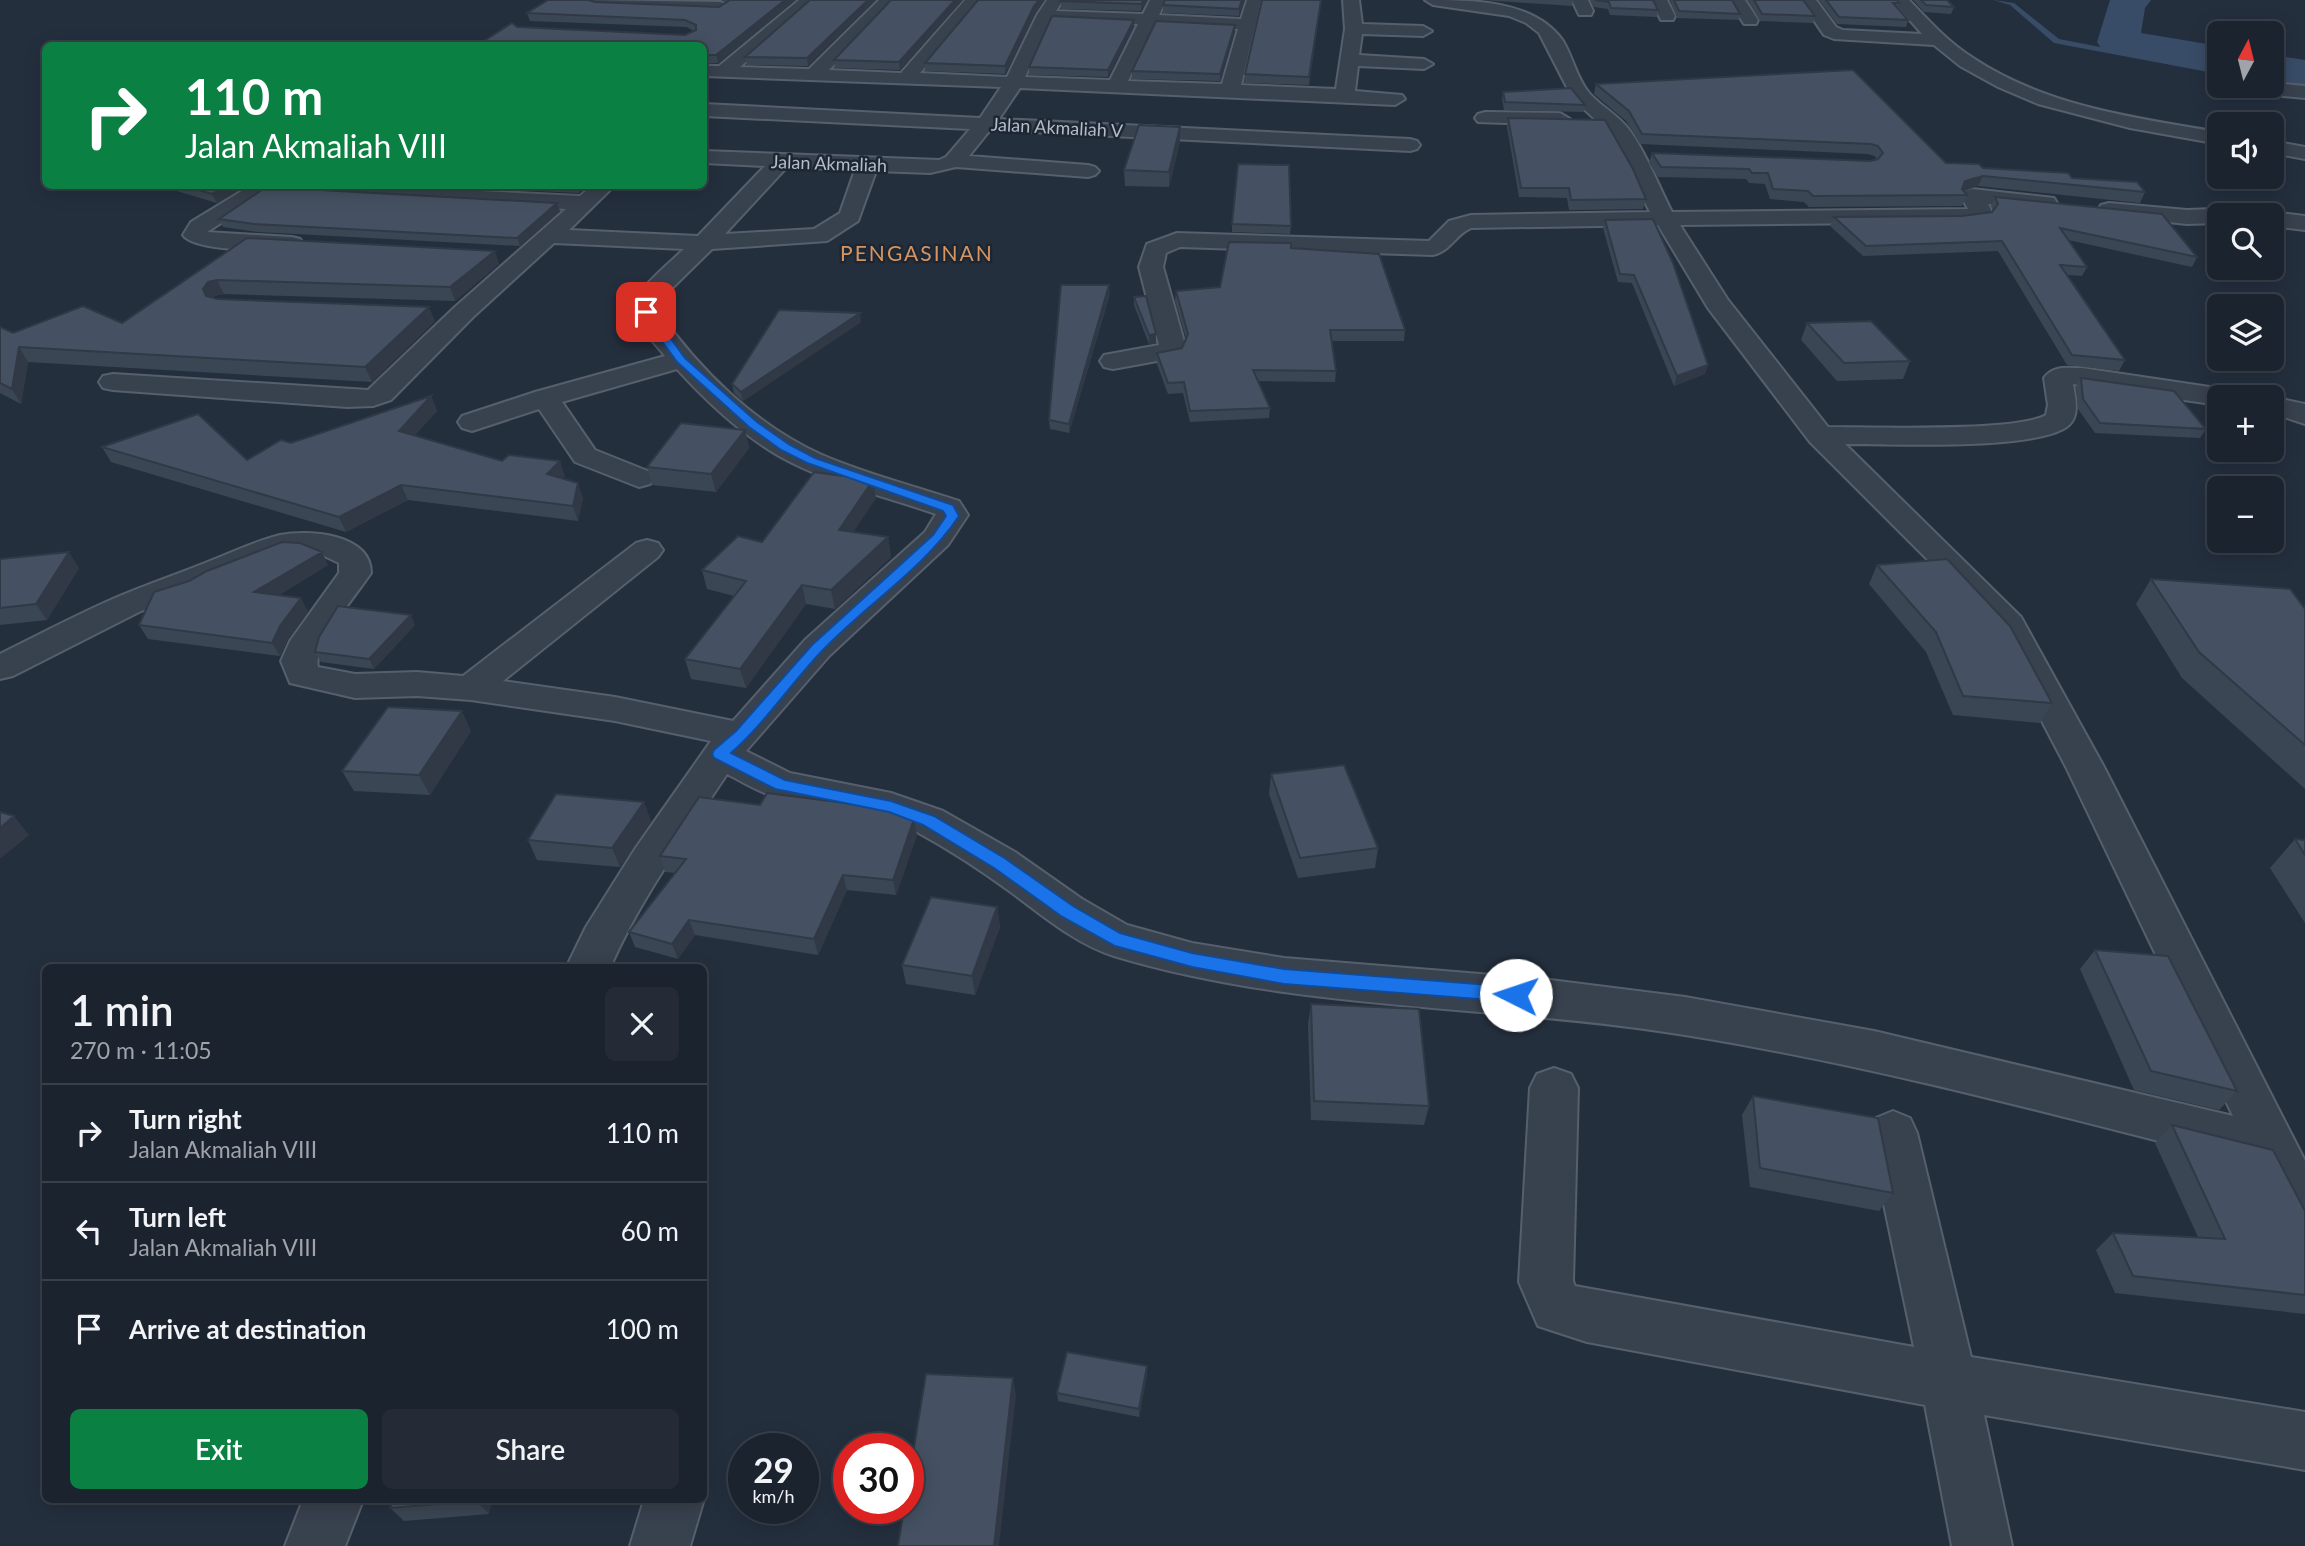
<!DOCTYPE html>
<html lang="en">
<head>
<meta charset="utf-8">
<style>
	body { margin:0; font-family:Lato,sans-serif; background:#242b36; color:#f1f3f6; height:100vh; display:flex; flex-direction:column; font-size:26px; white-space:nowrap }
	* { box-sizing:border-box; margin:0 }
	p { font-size:23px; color:#a0a4aa }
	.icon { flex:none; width:38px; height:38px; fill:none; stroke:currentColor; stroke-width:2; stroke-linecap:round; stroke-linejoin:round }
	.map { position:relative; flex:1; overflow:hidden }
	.side { position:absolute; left:42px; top:964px; width:665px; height:539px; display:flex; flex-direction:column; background:#1b232e; border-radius:10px; box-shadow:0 4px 18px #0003,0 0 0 2px #39404a }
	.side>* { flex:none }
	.guide { position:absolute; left:42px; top:42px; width:665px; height:147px; border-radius:10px; box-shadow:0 4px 18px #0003,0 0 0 2px #39404a; background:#0b8043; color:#fff; overflow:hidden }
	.needle { width:46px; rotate:7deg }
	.buttons { position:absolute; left:2207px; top:21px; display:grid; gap:14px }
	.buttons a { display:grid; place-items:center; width:77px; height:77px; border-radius:10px; background:#1b232e; box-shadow:0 4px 18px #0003,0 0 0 2px #39404a; font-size:35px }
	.speed { position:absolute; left:728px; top:1433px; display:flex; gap:14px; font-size:35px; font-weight:700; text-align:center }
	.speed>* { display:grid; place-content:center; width:91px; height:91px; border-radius:50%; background:#1b232e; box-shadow:0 4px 18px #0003,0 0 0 2px #39404a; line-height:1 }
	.speed small { font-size:18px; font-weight:400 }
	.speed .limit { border:10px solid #d22; background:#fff; color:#111 }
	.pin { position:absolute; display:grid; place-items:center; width:60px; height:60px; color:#fff; margin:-30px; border-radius:14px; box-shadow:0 4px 10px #0006 }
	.me { position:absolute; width:77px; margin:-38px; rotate:274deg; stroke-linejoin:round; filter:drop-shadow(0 0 5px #0008) }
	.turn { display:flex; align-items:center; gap:24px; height:147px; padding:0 28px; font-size:32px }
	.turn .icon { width:91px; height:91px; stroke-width:2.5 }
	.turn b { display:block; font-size:49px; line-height:60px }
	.round { display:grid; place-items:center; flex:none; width:74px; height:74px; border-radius:10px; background:#242b36 }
	.head { display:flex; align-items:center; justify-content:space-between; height:119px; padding:0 28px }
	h1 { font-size:42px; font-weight:600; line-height:52px }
	.cta { display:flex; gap:14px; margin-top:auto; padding:14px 28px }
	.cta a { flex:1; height:80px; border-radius:10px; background:#0b8043; color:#fff; font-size:28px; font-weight:600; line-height:80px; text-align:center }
	.cta a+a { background:#242b36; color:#f1f3f6 }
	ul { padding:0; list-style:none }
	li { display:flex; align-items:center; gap:21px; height:98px; padding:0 28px; border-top:2px solid #39404a }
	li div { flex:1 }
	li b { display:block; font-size:26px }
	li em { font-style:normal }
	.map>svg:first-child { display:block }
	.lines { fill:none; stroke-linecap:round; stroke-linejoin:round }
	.stream { fill:#394c67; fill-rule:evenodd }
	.river { fill:#394c67; fill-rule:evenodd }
	.minor-casing { stroke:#565f6c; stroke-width:4 }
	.minor { fill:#38414e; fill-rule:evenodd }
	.wall { fill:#3b4654 }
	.shaded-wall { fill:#303945 }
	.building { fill:#455162; stroke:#303945; stroke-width:2 }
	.route { fill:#1a73e8; stroke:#114b97; stroke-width:2 }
	.labels { text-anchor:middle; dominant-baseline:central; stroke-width:5; stroke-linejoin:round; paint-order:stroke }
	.far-street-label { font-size:18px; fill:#b4bcc9; stroke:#1d2633 }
	.far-quarter-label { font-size:21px; letter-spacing:2px; fill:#d59563; stroke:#1d2633 }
</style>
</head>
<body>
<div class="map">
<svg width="2305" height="1546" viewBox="0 0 2305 1546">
	<rect width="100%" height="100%" fill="#242f3e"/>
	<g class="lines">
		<path class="stream" d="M1993,0L2014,3L2059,39L2219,70V74L2054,43L2010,5Z
			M2272,73L2305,76V80L2272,77Z"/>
		<path class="river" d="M2110,0H2151L2145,8L2141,33L2219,46V72L2103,51L2097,42Z
			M2272,55L2305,60V86L2272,81Z"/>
		<g class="minor-casing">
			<path id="minor" d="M590,0L721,2L729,7L721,12L597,7L591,5Z
				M799,0H817L740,67L809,69L879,0H896L829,70L901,73L965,0H982L920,73L1007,77L1037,15L1047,0H1063L1056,11L1143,14L1150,0H1166L1159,15L1241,19L1247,0H1261L1241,85L1336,89L1345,29L1343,0H1359L1362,24L1423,26L1432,31L1423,36L1362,34L1359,55L1424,59L1433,64L1424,69L1358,66L1355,91L1402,95L1405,99L1395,105L1020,88L999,119L1410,139L1417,141L1420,145L1417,149L1410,151L990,130L969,156L1088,165L1095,167L1099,171L1095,175L1088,177L956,167L930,173L876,171L858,221L827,241L712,249L661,299L659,312C699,370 757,426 822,455C866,474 914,486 959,501L968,515L948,545L829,656L746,751L790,773L891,793L943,811L1015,852L1082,899L1127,925L1192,943L1284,958L1542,979L1685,997L1874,1031L2233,1116L2066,767L1990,622L1810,442L1708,308L1658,225L1471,228C1455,235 1451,251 1433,255L1180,247L1166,253L1163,267L1185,345L1179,357L1113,369L1104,367L1100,361L1104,355L1159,345L1139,267L1147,244L1177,233L1429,241L1449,221L1471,215L1650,212L1610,133L1573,99L1539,33L1526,23L1509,16L1433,5L1425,0C1472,0 1535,0 1563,41C1573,57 1577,80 1590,94C1601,106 1616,114 1626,126C1642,144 1660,189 1672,212L1968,209L1961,196L1964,191L1972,189L2054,198L2057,203L2054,208L2046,210L1988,204L1992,212L1985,220L1977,222L1680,225L1728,300L1828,427C1870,427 2017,432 2046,415L2048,405L2044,378C2053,365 2068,368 2082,368L2223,389L2233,391L2237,397H2219V405L2073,384C2075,397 2080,415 2069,425C2041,451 1888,444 1845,444L2021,617L2104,767L2305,1161V1237L2287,1230L2256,1166C2067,1118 1878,1066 1685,1035C1495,1004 1299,1012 1114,956C1076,944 1043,916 1012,893C982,871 950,850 917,832C872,809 817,813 770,795C755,790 741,781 727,774C686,836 640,899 610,968H566L586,927L635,849L711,741L615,721L471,700L417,696L355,698L290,683L281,661L290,641L339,573V563L320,554L289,553L139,612L13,676L0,679V654C38,635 76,615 115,598C145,585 175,575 205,563C229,554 255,541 280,535C310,529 371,534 371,573C359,591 312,647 318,667L355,674L417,672L463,676L636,543L647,540L658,543L663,550L658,557L503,681L615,697L733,721L805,640L925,532L936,514C884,496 827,483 779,456C741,434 707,402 677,369L562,402L595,450L650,472L654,478L650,484L639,487L575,462L539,409L472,431L462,428L458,422L462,416L535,392L665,356C656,344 637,326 633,311C629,295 673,260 684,249L554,243L473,317L391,400L373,406L347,407L113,390L103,388L99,382L103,376L113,374L368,390L455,307L566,209L269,192L207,232L292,237L300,239L304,244L300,249L292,251C270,250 195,252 183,235L191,222L250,186H381L580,196L592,186H614L569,230L698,236L765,166L704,163V151L939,160L946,157L970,129L704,116V104L980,118L1001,87L704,76V66H719ZM1051,20L1138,24L1110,80L1025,77ZM1154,25L1238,29L1222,84L1128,81ZM787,167L855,170L840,213L814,229L725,234Z
				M1572,0H1588L1593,11L1591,15H1579Z
				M1651,0H1667L1675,16L1673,20H1661Z
				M1729,0H1745L1758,20L1756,24H1744Z
				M1800,0H1816L1836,27L1843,30L1922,34L1892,0H1909C1929,21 1948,42 1973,58C2045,106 2135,118 2219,132V144L2130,128L2038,104L1998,87L1960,66L1934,45L1834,39L1824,35Z
				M2272,83L2305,86V98L2262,94L2253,88L2272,86Z
				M1485,112L1560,113L1570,119L1560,125L1478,122L1475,118L1478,114Z
				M2272,141L2305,147V159L2272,153Z
				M2109,203L2187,210L2241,208L2249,210L2252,215H2219V223L2187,224L2101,215L2098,210L2101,205Z
				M2272,212L2305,216V230L2272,226V215H2263Z
				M2270,397H2272L2305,404V424L2272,413Z
				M1554,1068L1571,1074L1578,1088L1573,1281L1575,1286L1914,1347L1869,1133L1876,1118L1893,1111L1910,1118L1917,1133L1971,1357L2305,1412V1470L1984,1415L2012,1546H1952L1925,1405L1587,1342L1538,1326L1519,1282L1530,1088L1537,1074Z
				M303,1500H363L345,1546H285Z
				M644,1500L704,1499L690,1546H630Z"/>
		</g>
		<use href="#minor" class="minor"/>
	</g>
	<path class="wall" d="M723,0H796L718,63L704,64V46L517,27L685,35L693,31L687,27L530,21L527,13L595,2L719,7L726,3Z
		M810,0L808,66L747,65L745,57Z
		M963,0L900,70L835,68L834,60Z
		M1061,0H1148L1141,11L1061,9Z
		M1245,0L1239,16L1163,13V5Z
		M1321,0L1309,85L1244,83L1245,74Z
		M1482,0H1573L1572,6Z
		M1590,0H1653L1658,10L1657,17L1610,15L1608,9L1594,7Z
		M1670,0H1732L1740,14L1739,20L1677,18Z
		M1748,0H1803L1815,16L1813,23L1760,21Z
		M1819,0H1897L1899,3L1898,8L1908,20L1906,27L1837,24Z
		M1913,0H1947L1954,7L1951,14L1924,12Z
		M1035,14L1005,74L925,71V63Z
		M1235,25V31L1220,81L1132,79V71Z
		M1134,26L1108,77L1029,75V67Z
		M1853,70L1946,163L1983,168L2072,178L2145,192L2140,203L1978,186L1963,191L1967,195L1962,206L1809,207L1804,202L1770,199L1765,184L1749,183L1746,179L1658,177L1649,163L1652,153L1871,161L1877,160L1875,156L1867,154L1640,144L1626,121L1594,94L1596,84Z
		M1503,92L1585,105L1584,112L1504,110L1502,99Z
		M1508,118L1646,199L1643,209L1569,210L1567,198L1519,197L1507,127Z
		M1180,142L1169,187L1125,186L1124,170Z
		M160,186H246L217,203Z
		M423,186H588L579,193Z
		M1995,197L2197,257L2192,267L2068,240L2087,267L2082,276L2068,275L2125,360L2119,371L2067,365L1998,251L1863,256L1830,226L1834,217L1962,216L1992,212L1993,211L1991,206Z
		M560,211L520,246L258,232L223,227L219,219Z
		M1605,220L1708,365L1705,374L1674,386L1632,283L1618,282L1603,228Z
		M1232,224L1291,226L1290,234L1232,232Z
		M247,238L499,264L455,301L224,294L214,296L213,298L435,321L372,382L28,362L21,404L0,393V327L13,333L122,323Z
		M1291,248L1405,330L1404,341H1331L1336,371L1335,382L1258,381L1270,408L1269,418L1190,422L1183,393L1168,394L1157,364V353L1182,348L1186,338L1175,301L1176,291L1220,287Z
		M1110,294L1069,433L1050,429L1049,420Z
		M1134,297L1156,334V343L1149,344L1134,305Z
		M861,322L743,401L734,393L732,384Z
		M1807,323L1910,361L1903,379L1837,381L1801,340Z
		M2081,378L2206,429L2200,438L2095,433L2078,409L2076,387Z
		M431,396L437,411L414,436L502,461L565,476L562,479L583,498L578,521L408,500L346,532L111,462L102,447L247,460L291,443Z
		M745,430L749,448L716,492L652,485L647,467Z
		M876,498L853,532L888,537L891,557L835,609L806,604L746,688L691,679L685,659L734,596L707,589L702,570L762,542Z
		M0,559L79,568L47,620L0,625Z
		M328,565L279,595L308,611L288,639L280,656L148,639L139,625L189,581Z
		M1877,565L2052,703L2040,723L1953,715L1926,652L1869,584Z
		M2151,579L2305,609V789L2182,678L2136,604Z
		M415,625L374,669L321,662L315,652Z
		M471,731L430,795L354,791L342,771Z
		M1271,774L1378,848L1375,868L1298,878L1269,794Z
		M644,802L651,822L620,867L537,860L528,840Z
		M917,835L896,895L847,890L818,955L695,935L678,959L635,947L629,932L675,873L665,872L660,856Z
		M2295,839L2305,840V923L2270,868Z
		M997,907L1000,927L975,995L906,984L902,965Z
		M2095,950L2237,1091L2219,1110L2134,1090L2080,969Z
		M1311,1004L1429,1106L1424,1125L1311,1120L1308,1024Z
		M1753,1096L1893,1193L1879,1211L1750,1187L1742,1115Z
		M2172,1125L2305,1211V1314L2115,1293L2096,1250L2113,1233L2198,1237L2155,1143Z
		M1147,1366V1375L1139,1417L1058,1401L1057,1393Z
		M492,1500L489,1514L404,1521L390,1508Z"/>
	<path class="shaded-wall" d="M785,0H796L718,63L716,55Z
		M868,0H876L808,66L807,58Z
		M955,0H963L900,70L899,62Z
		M1039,0H1045L1035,14L1005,74V66L1034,6Z
		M1144,0H1148L1141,11V4Z
		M1242,0H1245L1239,16V9Z
		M1134,20V26L1108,77V70Z
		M1235,25V31L1220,81V74Z
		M1180,127V142L1169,187V172Z
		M1983,176L1978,186L1961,192L1965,181Z
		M227,186H246L217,203L212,194Z
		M577,186H588L579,193Z
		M557,203L560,211L520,246L517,238Z
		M495,251L499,264L455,301L450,287Z
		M217,280L224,294L214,296L210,303L213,310L203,289L208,282Z
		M1109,285L1110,294L1069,433V424Z
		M429,307L435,321L372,382L365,367Z
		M860,313L861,322L743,401L741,392Z
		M1156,334V343L1149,344V335Z
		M19,347L28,362L21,404L12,389Z
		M1708,365L1705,374L1674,386L1677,376Z
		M431,396L437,411L405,446L399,431Z
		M745,430L749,448L716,492L711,474Z
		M560,461L565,476L552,489L547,474Z
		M873,480L876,498L842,549L839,530Z
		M578,483L583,498L578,521L573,506Z
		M401,485L408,500L346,532L339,517Z
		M888,537L891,557L835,609L831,590Z
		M69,552L79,568L47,620L36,604Z
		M322,552L328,565L262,605L254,592Z
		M802,585L806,604L746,688L740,669Z
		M301,598L308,611L288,639L280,656L272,643L280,626Z
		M411,615L415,625L374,669L369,659Z
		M462,711L471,731L430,795L419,775Z
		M644,802L651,822L620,867L612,848Z
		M14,816L29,835L0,859V828Z
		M914,819L917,835L896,895L893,880Z
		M843,875L847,890L818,955L814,939Z
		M997,907L1000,927L975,995L972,976Z
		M689,920L695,935L678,959L672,944Z
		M1147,1366V1375L1139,1417V1409Z
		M1013,1378L1016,1395L999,1546H994Z
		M476,1500H492L489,1514L476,1501Z"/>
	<path class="building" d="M548,0H588L595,2L719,7L730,0H785L716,55H704V46H476L512,23L517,27L685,35L696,30V25L685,20L527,13Z
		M810,0H868L807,58L745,57Z
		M891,0H955L899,62L834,60Z
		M978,0H1039L1034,6L1005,66L925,63Z
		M1061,0H1144L1141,4L1060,1Z
		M1165,0H1242L1239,9L1163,5Z
		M1262,0H1321L1309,77L1245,74Z
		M1595,0H1653L1658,10L1611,8L1609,2Z
		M1674,0H1732L1740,14L1679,11Z
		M1754,0H1803L1815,16L1762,14Z
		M1826,0H1897L1899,3H1893L1908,20L1839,17Z
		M1921,0H1947L1954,7L1926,5Z
		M1052,16L1134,20L1108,70L1029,67Z
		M1156,21L1235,25L1220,74L1132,71Z
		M1853,70L1946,163L1979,164L1983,168L2068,173L2072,178L2137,182L2145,192L1983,176L1965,181L1962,189L1967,195L1813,196L1808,191L1773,189L1768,173H1752L1749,169L1661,167L1652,153L1871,161L1878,159L1883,153L1878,146L1871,144L1642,134L1629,111L1596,84Z
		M1571,88L1585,105L1505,102L1503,92Z
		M1508,118L1605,120L1633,169L1646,199L1571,200L1569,188H1521Z
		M1139,125L1180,127L1169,172L1124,170Z
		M1238,164L1289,165L1291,226L1232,224Z
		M184,186H227L212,194Z
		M266,187L557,203L517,238L254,224L219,219Z
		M1995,197L2162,214L2197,257L2060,228L2087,267L2060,265L2125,360L2072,355L2002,241L1866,246L1834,217L1962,216L1992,212L1998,204Z
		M1653,219L1673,263L1708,365L1677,376L1634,275L1620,274L1605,220Z
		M247,238L495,251L450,287L217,280L208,282L203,289L206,296L217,299L429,307L365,367L19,347L12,389L0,383V327L13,333L83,306L122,323Z
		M1229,242L1291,243V248L1379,254L1405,330H1330L1336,371L1253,370L1270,408L1190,411L1184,382L1168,383L1157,353L1182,348L1188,334L1176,291L1220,287Z
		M1061,285H1109L1069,424L1049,420Z
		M1146,296L1156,334L1149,335L1134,297Z
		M779,310L860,313L741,392L732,384Z
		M1871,321L1910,361L1844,363L1807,323Z
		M2081,378L2174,391L2206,429L2100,423L2083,399Z
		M431,396L399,431L502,461L509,455L560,461L547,474L578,483L573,506L401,485L339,517L102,447L198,414L247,460L281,440L291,443Z
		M681,423L745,430L711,474L647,467Z
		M814,472L873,480L839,530L888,537L831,590L802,585L740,669L685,659L746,581L702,570L738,536L762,542Z
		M282,542L300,543L322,552L254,592L301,598L280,626L272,643L139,625L154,592L189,581L207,571Z
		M69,552L36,604L0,608V559Z
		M1947,559L2010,626L2052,703L1963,696L1936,632L1877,565Z
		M2151,579L2290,589L2305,609V745L2199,652Z
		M338,606L411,615L369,659L315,652L319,637Z
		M388,707L462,711L419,775L342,771Z
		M1344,765L1378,848L1300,858L1271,774Z
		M767,793L884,808L914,819L893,880L843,875L814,939L689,920L672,944L629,932L686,859L660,856L699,797L760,805Z
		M556,794L644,802L612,848L528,840Z
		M0,812L14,816L0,828Z
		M2295,839L2305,840V855Z
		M931,897L997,907L972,976L902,965Z
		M2095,950L2168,956L2237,1091L2151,1071Z
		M1311,1004L1419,1009L1429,1106L1314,1101Z
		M1753,1096L1878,1118L1893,1193L1760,1168Z
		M2172,1125L2273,1150L2305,1211V1295L2133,1276L2113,1233L2225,1239Z
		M1067,1352L1147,1366L1139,1409L1057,1393Z
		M926,1374L1013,1378L994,1546H898L904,1508H908V1484Z
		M393,1500H476V1501L390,1508Z"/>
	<path class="route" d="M642,310H650L685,358L757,422L790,445L815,458L953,505L959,516C923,570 865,605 821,652C790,685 765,723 731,753L785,780L891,801L934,816L1006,859L1073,906L1120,933L1192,953L1284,969L1516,987L1523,989L1525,995L1523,1000L1516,1002L1284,984L1192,967L1115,946L1061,916L994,868L923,825L889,812L775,789L714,758L712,754L714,750L736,731L812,645L933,535L946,516L943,511L807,463L781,450L749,427L677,362L641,312Z"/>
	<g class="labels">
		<g class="far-street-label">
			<text transform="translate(1057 127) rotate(3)">Jalan Akmaliah V</text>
			<text transform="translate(829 163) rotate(2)">Jalan Akmaliah</text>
		</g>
		<g class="far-quarter-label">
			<text x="917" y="252">PENGASINAN</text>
		</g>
	</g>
</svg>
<div class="buttons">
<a><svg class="needle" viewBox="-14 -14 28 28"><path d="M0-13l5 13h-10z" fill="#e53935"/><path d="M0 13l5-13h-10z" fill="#a0a4aa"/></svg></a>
<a><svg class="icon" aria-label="sound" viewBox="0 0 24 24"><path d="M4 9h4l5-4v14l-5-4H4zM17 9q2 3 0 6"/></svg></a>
<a><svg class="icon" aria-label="search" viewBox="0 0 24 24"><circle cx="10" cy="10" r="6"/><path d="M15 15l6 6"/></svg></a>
<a><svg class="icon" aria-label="layers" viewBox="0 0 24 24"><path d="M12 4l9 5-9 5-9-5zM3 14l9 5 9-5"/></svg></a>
<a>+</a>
<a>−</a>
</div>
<div class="speed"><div>29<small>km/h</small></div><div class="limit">30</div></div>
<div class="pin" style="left:646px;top:312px;background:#d93025"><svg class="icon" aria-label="arrive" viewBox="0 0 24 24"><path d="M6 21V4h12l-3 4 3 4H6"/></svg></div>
<svg class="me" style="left:1516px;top:995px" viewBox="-20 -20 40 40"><circle r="19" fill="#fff"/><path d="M0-13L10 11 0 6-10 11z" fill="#1a73e8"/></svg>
<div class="guide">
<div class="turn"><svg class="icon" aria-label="right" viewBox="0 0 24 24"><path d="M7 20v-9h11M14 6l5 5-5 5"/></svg><div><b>110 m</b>Jalan Akmaliah VIII</div></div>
</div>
<section class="side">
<div class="head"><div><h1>1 min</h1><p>270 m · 11:05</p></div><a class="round"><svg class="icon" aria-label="close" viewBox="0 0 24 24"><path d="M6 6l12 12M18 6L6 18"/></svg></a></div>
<ul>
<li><svg class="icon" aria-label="right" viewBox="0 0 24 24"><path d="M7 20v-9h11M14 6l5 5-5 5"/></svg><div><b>Turn right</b><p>Jalan Akmaliah VIII</p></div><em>110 m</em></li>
<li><svg class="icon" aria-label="left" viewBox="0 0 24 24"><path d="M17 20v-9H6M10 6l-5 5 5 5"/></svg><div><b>Turn left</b><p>Jalan Akmaliah VIII</p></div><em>60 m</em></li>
<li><svg class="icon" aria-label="arrive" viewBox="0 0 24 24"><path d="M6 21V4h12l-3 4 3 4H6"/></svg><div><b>Arrive at destination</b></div><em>100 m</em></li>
</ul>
<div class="cta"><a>Exit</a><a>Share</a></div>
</section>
</div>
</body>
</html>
